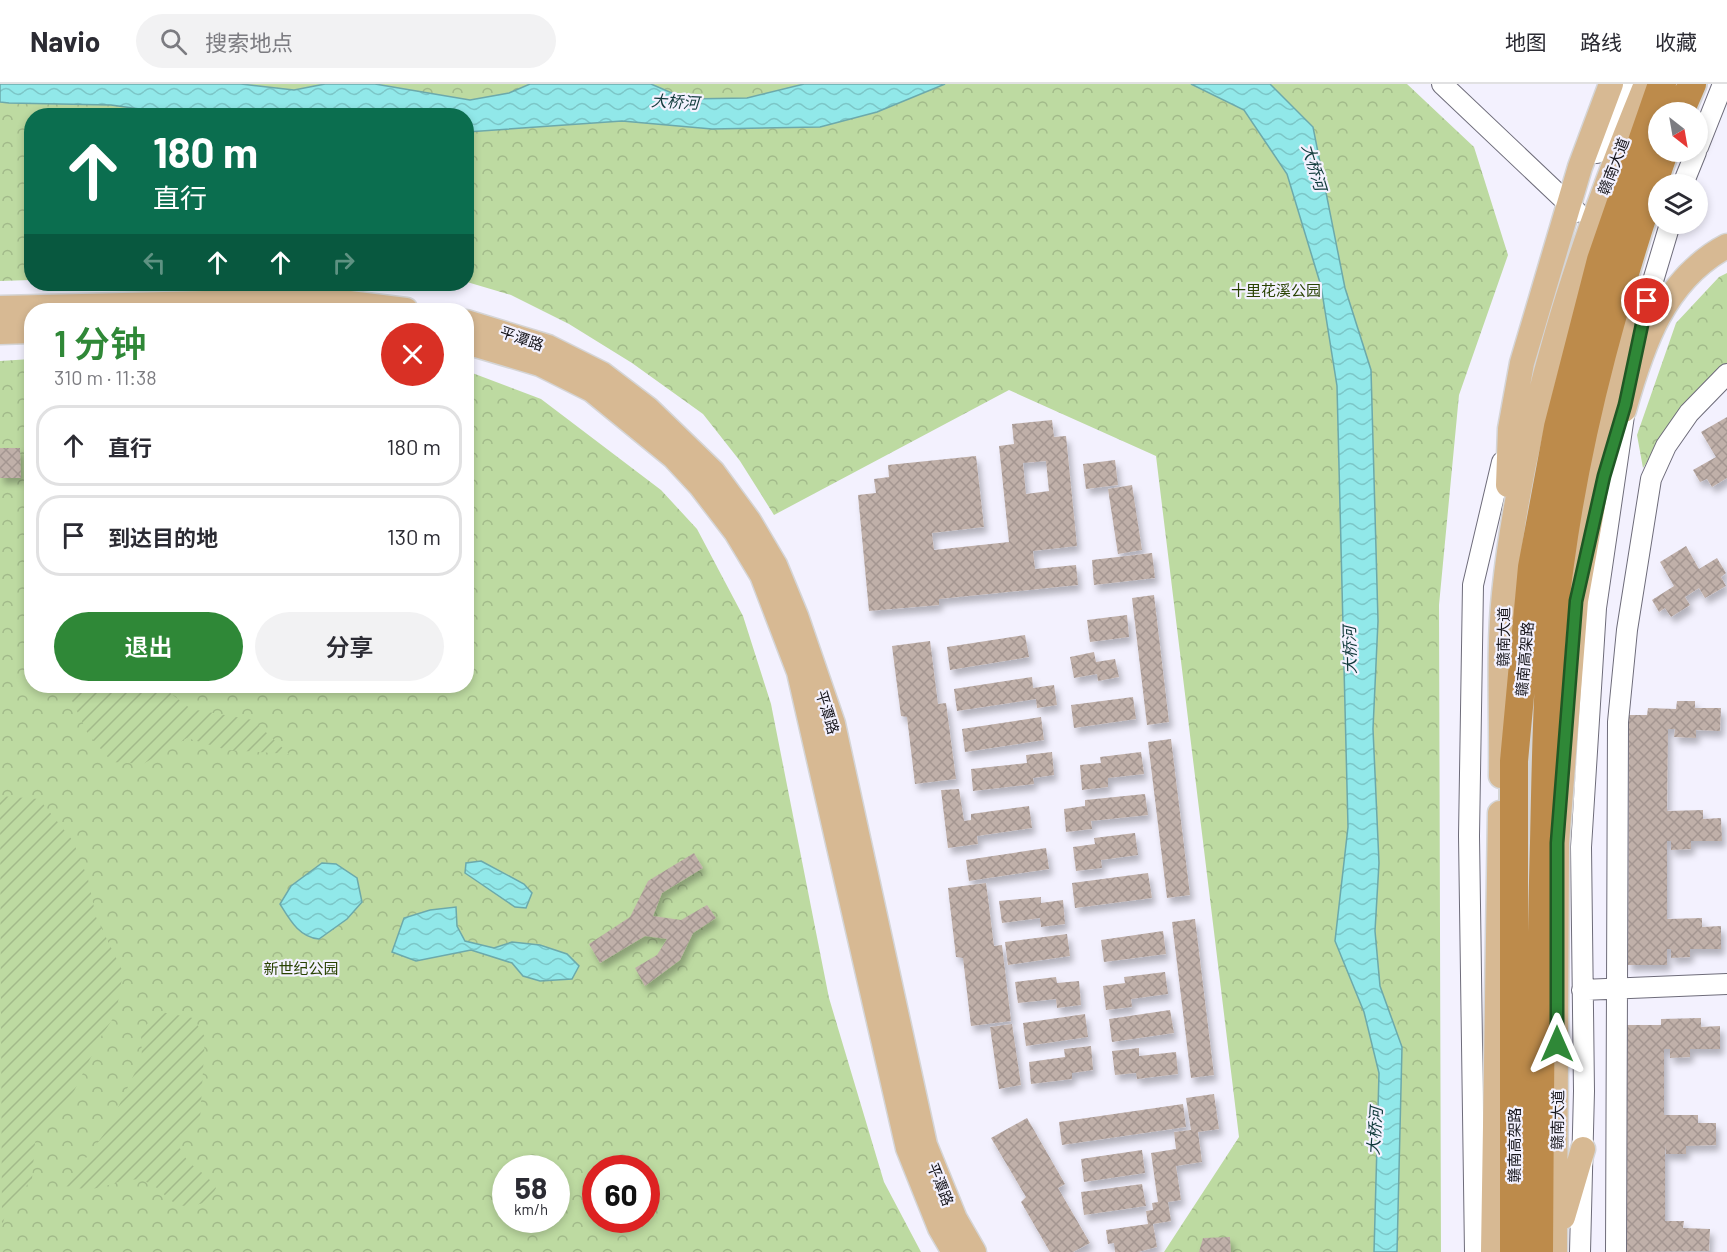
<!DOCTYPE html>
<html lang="zh">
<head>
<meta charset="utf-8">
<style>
	body { margin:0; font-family:Barlow,"Noto Sans SC",sans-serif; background:#f2f2f3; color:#2b2b33; height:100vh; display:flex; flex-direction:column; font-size:22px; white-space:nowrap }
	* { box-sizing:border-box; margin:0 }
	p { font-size:20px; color:#7c7c81 }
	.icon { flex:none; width:33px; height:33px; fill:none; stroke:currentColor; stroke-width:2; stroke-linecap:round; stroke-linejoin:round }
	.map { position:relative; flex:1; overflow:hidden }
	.drawer { position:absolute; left:24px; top:219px; width:450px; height:390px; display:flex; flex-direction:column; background:#fff; border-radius:24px; box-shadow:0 3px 9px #0003 }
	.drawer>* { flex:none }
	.banner { position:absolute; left:24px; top:24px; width:450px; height:183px; border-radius:24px; box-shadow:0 3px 9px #0003; background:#0b6e4f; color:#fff; overflow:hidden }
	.needle { width:39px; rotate:149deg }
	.tools { position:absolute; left:1648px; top:18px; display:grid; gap:12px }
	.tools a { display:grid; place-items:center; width:60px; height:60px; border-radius:50%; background:#fff; box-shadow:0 3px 9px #0003; font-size:30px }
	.speed { position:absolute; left:492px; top:1071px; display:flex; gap:12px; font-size:30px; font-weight:700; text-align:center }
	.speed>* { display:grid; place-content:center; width:78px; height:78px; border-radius:50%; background:#fff; box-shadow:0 3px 9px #0003; line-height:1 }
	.speed small { font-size:15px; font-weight:400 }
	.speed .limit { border:9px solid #d22; background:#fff; color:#111 }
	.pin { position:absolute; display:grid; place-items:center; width:51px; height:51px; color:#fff; margin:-26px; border:3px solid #fff; border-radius:50%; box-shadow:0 2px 6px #0007 }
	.me { position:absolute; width:66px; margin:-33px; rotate:0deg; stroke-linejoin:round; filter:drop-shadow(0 0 4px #0008) }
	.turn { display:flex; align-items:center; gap:21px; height:126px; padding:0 30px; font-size:27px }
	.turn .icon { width:78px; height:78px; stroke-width:2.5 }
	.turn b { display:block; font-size:42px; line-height:51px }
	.lanes { display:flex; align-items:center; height:57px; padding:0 30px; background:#0003; justify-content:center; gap:30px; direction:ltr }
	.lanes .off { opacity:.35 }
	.round { display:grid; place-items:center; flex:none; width:63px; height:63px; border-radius:32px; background:#f2f2f3 }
	.overview { display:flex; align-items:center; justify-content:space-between; height:102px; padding:0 30px }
	h1 { font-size:36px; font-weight:600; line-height:45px; color:#2f8837 }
	.button { display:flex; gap:12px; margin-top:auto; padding:12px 30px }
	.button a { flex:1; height:69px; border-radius:36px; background:#2f8837; color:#fff; font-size:24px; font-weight:600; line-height:69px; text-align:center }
	.button a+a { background:#f2f2f3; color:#2b2b33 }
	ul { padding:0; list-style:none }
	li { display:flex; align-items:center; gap:18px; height:81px; margin:0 12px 9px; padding:0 18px; border:3px solid #e1e1e2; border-radius:24px }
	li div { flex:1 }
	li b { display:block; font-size:22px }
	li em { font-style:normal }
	header { display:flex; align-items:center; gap:36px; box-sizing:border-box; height:84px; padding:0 30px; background:#fff; border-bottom:2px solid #e1e1e2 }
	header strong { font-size:28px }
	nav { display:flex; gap:33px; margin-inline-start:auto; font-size:21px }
	.search { width:420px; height:54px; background:#f2f2f3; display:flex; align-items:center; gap:15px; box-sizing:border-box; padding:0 21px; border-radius:33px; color:#7c7c81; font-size:22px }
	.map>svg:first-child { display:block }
	.park { fill:url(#park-crowns); fill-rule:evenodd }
	.garden { fill:url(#garden-furrows) }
	.water { fill:url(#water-waves); stroke:#6ca9ab; stroke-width:1.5 }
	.building { fill:url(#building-cross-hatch); fill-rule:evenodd; filter:url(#shadow) }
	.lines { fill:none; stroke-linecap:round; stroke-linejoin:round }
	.minor-casing { stroke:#6e6c7a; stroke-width:22 }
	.major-casing { stroke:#d5d5d6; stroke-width:27 }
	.highway-casing { stroke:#d5d5d6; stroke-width:32 }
	.minor { stroke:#fff; stroke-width:20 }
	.major { stroke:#d7b993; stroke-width:24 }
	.highway { stroke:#bd8b4b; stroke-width:28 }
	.route-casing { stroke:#1f5824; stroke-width:15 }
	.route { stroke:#2f8837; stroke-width:10 }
	.labels { text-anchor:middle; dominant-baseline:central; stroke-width:4.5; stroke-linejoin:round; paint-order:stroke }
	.street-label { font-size:15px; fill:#16151b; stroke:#f3f1fe }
	.park-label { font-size:15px; fill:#294202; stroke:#f3f1fe }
	.water-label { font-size:16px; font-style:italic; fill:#103a3b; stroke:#f3f1fe }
</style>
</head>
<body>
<header>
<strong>Navio</strong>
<div class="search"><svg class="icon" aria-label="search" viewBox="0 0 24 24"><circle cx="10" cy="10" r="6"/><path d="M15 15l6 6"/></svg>搜索地点</div>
<nav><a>地图</a><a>路线</a><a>收藏</a></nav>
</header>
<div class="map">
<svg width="1727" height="1168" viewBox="0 0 1727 1168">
	<defs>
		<pattern id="park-crowns" width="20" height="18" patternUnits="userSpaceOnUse" patternTransform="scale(1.5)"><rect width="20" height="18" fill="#bddaa1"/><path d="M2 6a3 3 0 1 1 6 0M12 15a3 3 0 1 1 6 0" fill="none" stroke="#a2ba8a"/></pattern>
		<pattern id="garden-furrows" width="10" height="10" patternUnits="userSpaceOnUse" patternTransform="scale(1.5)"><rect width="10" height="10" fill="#bddaa1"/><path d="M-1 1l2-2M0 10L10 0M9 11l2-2" fill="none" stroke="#a2ba8a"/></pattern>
		<pattern id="water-waves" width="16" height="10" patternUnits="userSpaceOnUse" patternTransform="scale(1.5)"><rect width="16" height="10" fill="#91e8e9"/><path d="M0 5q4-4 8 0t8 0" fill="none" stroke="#7cc6c7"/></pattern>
		<pattern id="building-cross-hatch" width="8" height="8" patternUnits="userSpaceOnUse" patternTransform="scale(1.5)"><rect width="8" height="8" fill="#c0b0a9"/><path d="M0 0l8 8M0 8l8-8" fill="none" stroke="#a49691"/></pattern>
		<filter id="shadow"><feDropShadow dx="3.5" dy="6" stdDeviation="3" flood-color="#0004"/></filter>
	</defs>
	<rect width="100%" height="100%" fill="#f3f1fe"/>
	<path class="park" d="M0,0H1407L1474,63L1508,171L1459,311L1439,521L1441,1168H1164L1239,1053L1156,372L1009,306L774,431L740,377L703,330L632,279L569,240L511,211L467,198L466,32H32L31,196L0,197Z
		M1727,189V284L1689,314L1643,384L1637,351L1676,239L1719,193Z
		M31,275L32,602H466L467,287L541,315L661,406L697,445L743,532L771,620L829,914L884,1098L921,1168H0V277ZM506,1084H556V1136H506ZM596,1084H646V1136H596Z"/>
	<path class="garden" d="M65,602H161L191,625L253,636L289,670L227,666L187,654L143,680L112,678L88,650Z
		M0,712L39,715L73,757L88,795L96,833L123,888L116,930L102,951L74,1007L35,1058L32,1095L6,1127L2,1143Z
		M161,928L193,934L205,953L200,1036L180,1051L177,1057C187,1086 203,1083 216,1104L209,1117C164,1134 171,1102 139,1096C124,1093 104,1105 89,1105C81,1105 73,1103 65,1102L107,1046L142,974L141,951L151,934Z"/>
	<path class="water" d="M0,0H241L294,6L325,0H375L470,16L509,9L530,0H651L686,15L747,14L804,0H945L877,28L820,43L712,45L622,37L467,48L466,32H190L111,21L9,19L0,18Z
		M1191,0H1270L1313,43L1345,204L1371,286L1378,537L1373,645L1379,779L1375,847L1380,902L1402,963L1397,1168H1374L1379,989L1364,928L1335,857L1348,743L1337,302L1321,202L1287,90L1244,26Z
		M481,777L524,800L532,809L526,824L515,823L465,789L466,779Z
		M322,779L336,780L357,794L362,818L347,835L319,855C299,853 290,836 280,820L291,802Z
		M456,823L457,842L465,857L494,864L512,858L540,861L567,870L579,882L572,895L540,897L523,892L512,879L471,866L416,877L392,868L404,834L430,826Z"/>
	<path class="building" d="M1727,333V394L1712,403L1707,395L1700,398L1693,386L1716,373L1701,348Z
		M1052,336L1054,353L1066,352L1077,462L1033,467L1035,485L1076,481L1078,501L939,515V521L869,527L858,411L876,409L874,395L889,393L888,381L976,372L984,443L932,449L934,466L1009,458L999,362L1014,360L1012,340ZM1046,377L1049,407L1026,410L1023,379Z
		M0,364H20L21,394H0Z
		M1115,376L1118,401L1086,405L1083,380Z
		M1132,401L1142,466L1118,470L1108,405Z
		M1686,462L1699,485L1717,474L1726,489L1721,493L1726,502L1705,514L1699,504L1685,513L1690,521L1671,533L1665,524L1659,528L1652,516L1674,502L1660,478Z
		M1152,469L1155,494L1094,501L1092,476Z
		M1154,511L1169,638L1147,641L1132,514Z
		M1127,531L1129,553L1090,558L1087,536Z
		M1025,551L1029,573L950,586L947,563Z
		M930,557L938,620L946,619L956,695L915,700L907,633L901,632L892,562Z
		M1094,568L1096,578L1115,575L1119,593L1098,597L1097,590L1074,594L1070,573Z
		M1032,593L1033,604L1054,601L1057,621L1037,624L1036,615L957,627L954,605Z
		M1133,613L1136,635L1074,644L1071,621Z
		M1677,617H1695V624H1721L1720,647L1696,646V654L1674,653L1675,645H1668L1667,727L1703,726V735L1721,734L1722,757H1691V765L1671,766V757H1667V835L1702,834V843L1721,842V865H1690V873L1671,874V865H1667V881H1628L1629,631H1647L1648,624L1676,625Z
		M1041,633L1044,656L965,668L962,645Z
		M1171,655L1190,811L1167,814L1148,658Z
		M1052,668L1054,691L1033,694L1034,700L973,707L971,685L1027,679L1026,671Z
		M1141,668L1144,690L1108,694V703L1082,706L1080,681L1101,679L1100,673Z
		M959,705L964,737L971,736V730L1029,722L1032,744L977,752L978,760L948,764L941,706Z
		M1145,710L1148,731L1091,737L1092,745L1066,748L1064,725L1085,722V716Z
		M1135,749L1138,771L1101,776L1102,784L1076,787L1073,763L1095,760L1094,754Z
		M1046,764L1049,785L969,797L966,776Z
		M694,769L703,784L662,809L653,832L681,836L707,821L716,834L693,849L680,876L645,902L635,884L657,871L667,855L645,852L600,879L589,860L630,833L648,797Z
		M1148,789L1152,814L1075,824L1072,799Z
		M986,799L994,862L1002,861L1011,937L971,942L963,874L956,873L948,804Z
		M1041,813V819L1063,816L1065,840L1041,843L1040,834L1002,839L999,817Z
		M1195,835L1214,991L1191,994L1172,838Z
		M1163,847L1166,870L1104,878L1101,856Z
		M1067,850L1070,872L1008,881L1005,858Z
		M1165,888L1168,910L1131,915L1132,923L1106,926L1103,902L1125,899L1124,893Z
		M1056,893L1057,899L1079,897L1081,921L1057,924L1056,915L1018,919L1015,898Z
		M1170,926L1174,949L1112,958L1109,935Z
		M1085,930L1088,953L1026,962L1023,939Z
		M1701,934V943L1720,942V965H1690V973L1670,974V965H1664V1031H1698V1039H1716V1061L1686,1062V1070H1666L1665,1061V1137H1684L1683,1144L1710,1145L1709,1167L1626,1168L1625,941H1661V935Z
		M1012,940L1021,1001L999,1005L990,943Z
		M1091,962L1093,986L1072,989V995L1031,1000L1029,978L1065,973L1064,965Z
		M1139,964V972L1176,968L1178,990L1137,995L1136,989L1115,991L1112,967Z
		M1214,1010L1219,1045L1198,1048L1202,1078L1176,1082L1181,1116L1168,1118L1171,1137L1153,1140L1157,1163L1138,1168H1115L1114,1159L1108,1160L1106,1146L1148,1140L1146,1127L1153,1126L1152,1119L1158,1118L1151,1069L1176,1065L1174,1048L1191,1046L1186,1014Z
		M1183,1020L1186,1043L1062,1061L1059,1038Z
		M1027,1034L1065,1100L1058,1104L1090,1159L1073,1168H1050L1021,1118L1026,1113L991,1054Z
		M1142,1066L1145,1089L1084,1098L1081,1075Z
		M1142,1100L1146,1122L1084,1131L1081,1108Z
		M1230,1153L1231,1168H1199L1203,1154Z"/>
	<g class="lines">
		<g class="minor-casing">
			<path id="minor" d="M1442,0L1577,128
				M1698,63L1723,0
				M1597,69L1627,0
				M1683,100L1696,68
				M1637,264L1647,217L1670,140
				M1582,906L1727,900
				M1475,1168L1469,752L1473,501L1502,378
				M1580,1168L1584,1007L1581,763L1596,524L1627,311
				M1616,1168L1618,638L1627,546L1651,395L1666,362L1689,329L1727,290"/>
		</g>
		<g class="major-casing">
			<path id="major" d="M0,224L325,216L406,226
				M466,238L548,263L602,290L648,325L713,388L749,437L775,481L796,532L833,640L925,1061L955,1135L974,1168
				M0,248L32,247
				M466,258L540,280L592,306L674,373L700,401L736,448L762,491L799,588L908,1064L940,1144L954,1168
				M1624,326C1642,262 1664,195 1727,162
				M1508,401L1510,345L1522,279L1580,83L1611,0
				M1501,692C1502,633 1498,568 1504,510C1522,333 1579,163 1646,0
				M1563,1133L1583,1065
				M1493,1168L1500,729
				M1555,1168L1557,759L1576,517L1628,224L1635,204"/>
		</g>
		<g class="highway-casing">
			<path id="highway" d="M1680,28L1692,0
				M1514,1168V677L1532,483L1558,343L1601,176L1662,0
				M1539,1168C1540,1032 1540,895 1544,759C1546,666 1547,572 1560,480C1579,338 1618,202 1664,68"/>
		</g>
		<use href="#minor" class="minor"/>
		<use href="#major" class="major"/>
		<use href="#highway" class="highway"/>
	</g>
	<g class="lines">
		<g class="route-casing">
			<path id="route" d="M1557,960V759L1576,517L1604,392L1625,321L1647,217"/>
		</g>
		<use href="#route" class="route"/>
	</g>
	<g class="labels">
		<g class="street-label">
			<text transform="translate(1613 82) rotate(-69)">赣南大道</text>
			<text transform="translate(522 254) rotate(19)">平潭路</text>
			<text transform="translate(1503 553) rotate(-89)">赣南大道</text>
			<text transform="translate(1524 575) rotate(-85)">赣南高架路</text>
			<text transform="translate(828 628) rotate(73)">平潭路</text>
			<text transform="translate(1557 1036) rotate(-89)">赣南大道</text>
			<text transform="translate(1514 1061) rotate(-90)">赣南高架路</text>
			<text transform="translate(941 1100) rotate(68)">平潭路</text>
		</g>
		<g class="park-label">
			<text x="1276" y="206">十里花溪公园</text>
			<text x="301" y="884">新世纪公园</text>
		</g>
		<g class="water-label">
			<text transform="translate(675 17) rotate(3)">大桥河</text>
			<text transform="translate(1315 83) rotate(73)">大桥河</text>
			<text transform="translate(1349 566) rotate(-91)">大桥河</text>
			<text transform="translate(1374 1047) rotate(-86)">大桥河</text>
		</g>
	</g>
</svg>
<div class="tools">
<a><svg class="needle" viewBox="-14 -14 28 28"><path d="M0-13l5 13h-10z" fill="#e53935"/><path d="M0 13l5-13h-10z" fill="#7c7c81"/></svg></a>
<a><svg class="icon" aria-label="layers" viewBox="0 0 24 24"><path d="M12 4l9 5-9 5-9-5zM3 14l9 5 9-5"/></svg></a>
</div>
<div class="speed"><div>58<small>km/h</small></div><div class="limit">60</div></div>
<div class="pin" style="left:1647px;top:217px;background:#d93025"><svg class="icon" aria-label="arrive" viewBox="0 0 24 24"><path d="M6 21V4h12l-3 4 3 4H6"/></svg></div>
<svg class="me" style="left:1557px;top:960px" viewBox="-20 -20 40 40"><path d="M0-17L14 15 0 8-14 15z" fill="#2f8837" stroke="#fff" stroke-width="4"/></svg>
<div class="banner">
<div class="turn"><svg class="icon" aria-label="ahead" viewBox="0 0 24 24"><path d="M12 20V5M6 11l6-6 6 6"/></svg><div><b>180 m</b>直行</div></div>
<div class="lanes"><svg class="icon off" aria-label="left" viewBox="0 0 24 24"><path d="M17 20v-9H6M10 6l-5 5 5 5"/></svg><svg class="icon" aria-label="ahead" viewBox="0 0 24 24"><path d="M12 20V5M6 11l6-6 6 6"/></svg><svg class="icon" aria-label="ahead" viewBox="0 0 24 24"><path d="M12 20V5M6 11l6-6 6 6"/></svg><svg class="icon off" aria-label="right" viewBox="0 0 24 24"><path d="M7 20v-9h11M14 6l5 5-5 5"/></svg></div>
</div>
<section class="drawer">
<div class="overview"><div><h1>1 分钟</h1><p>310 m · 11:38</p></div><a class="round" style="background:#d93025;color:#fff"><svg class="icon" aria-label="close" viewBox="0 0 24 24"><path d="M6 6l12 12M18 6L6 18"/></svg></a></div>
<ul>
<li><svg class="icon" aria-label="ahead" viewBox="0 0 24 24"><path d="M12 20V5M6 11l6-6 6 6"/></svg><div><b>直行</b></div><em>180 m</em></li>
<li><svg class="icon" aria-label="arrive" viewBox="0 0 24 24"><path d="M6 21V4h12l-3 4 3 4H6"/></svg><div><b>到达目的地</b></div><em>130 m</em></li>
</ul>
<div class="button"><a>退出</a><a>分享</a></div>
</section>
</div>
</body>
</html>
